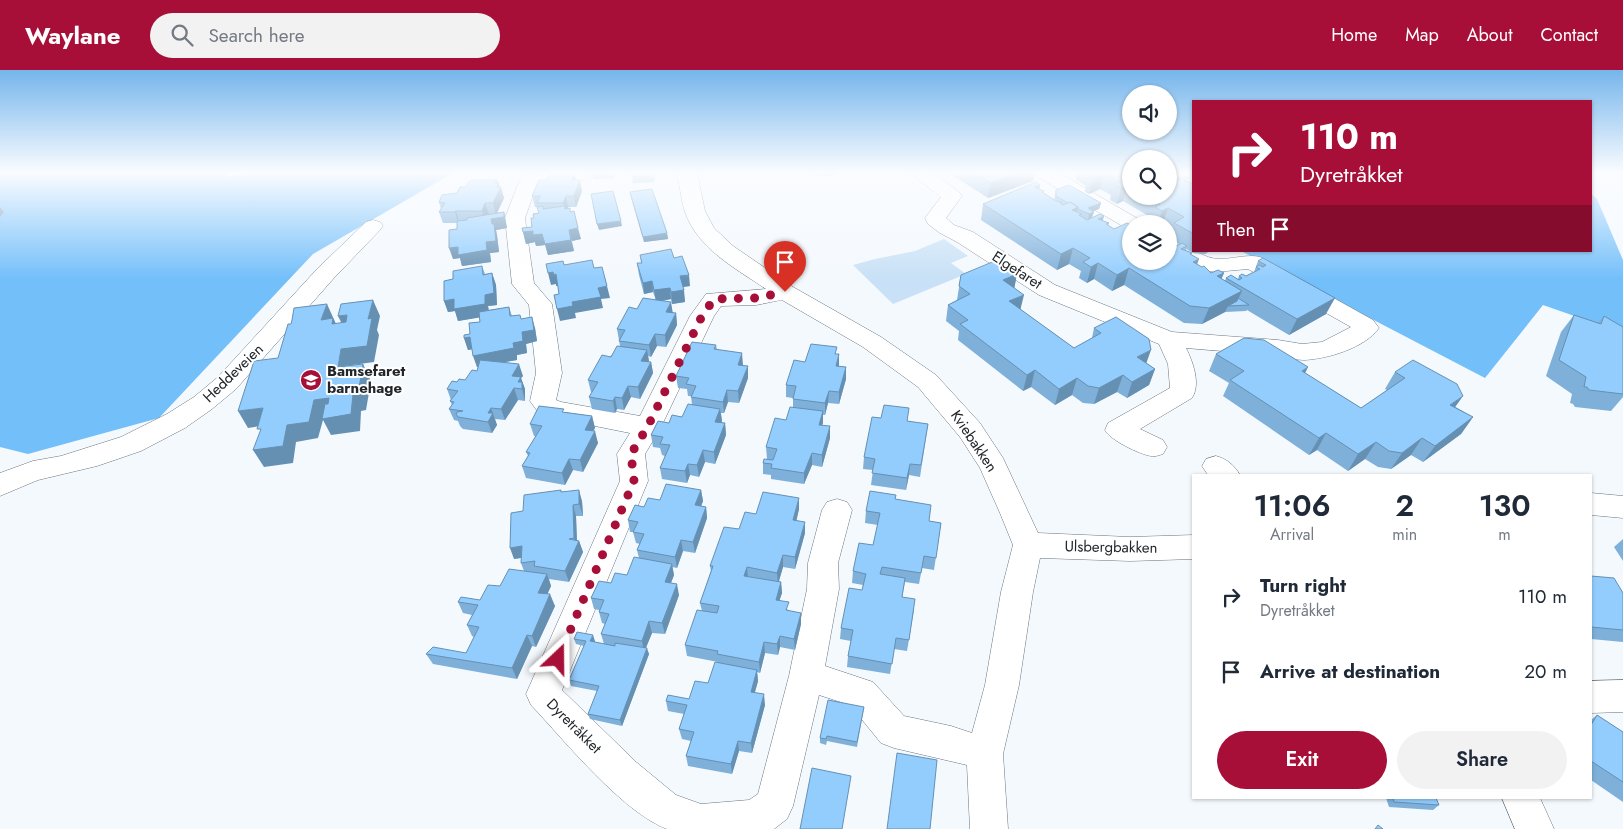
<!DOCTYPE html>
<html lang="en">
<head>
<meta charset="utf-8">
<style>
	body { margin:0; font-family:Jost,sans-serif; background:#f2f2f3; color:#1f2937; height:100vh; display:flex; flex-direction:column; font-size:19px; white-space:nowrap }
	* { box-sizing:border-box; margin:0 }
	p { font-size:16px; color:#747a83 }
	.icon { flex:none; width:28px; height:28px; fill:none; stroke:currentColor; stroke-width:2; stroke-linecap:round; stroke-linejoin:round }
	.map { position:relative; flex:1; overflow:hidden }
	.sheet { position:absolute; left:1192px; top:404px; width:400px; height:325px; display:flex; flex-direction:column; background:#fff; border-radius:0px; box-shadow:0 1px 4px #0004 }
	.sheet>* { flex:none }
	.guide { position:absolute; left:1192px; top:30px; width:400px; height:152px; border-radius:0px; box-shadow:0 1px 4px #0004; background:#a70f38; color:#fff; overflow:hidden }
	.tools { position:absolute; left:1122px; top:15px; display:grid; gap:10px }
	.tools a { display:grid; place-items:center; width:55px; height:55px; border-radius:50%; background:#fff; box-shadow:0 1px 4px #0004; font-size:25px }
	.pin { position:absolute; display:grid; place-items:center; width:42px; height:42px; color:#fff; margin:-51px -21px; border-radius:50% 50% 50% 0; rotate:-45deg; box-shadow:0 0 5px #0007 }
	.pin .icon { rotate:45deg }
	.me { position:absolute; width:55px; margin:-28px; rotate:23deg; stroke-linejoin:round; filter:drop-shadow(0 0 4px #0008) }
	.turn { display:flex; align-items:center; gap:18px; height:105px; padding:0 25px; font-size:22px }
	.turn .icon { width:65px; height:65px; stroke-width:2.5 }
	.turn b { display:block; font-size:35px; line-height:42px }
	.then { display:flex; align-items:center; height:48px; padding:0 25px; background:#0003; gap:10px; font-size:19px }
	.eta { display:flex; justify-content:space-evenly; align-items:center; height:85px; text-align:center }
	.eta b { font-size:30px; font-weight:600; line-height:35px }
	.cta { display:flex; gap:10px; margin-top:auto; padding:10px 25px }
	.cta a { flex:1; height:58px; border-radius:30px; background:#a70f38; color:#fff; font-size:20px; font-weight:600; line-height:58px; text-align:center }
	.cta a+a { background:#f2f2f3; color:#1f2937 }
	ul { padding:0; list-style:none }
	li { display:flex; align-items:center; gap:15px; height:75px; padding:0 25px }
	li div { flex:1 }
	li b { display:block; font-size:19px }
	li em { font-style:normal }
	header { display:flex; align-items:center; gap:30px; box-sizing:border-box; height:70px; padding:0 25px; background:#a70f38; color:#fff }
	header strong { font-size:24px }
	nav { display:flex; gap:28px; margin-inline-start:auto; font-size:18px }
	.search { width:350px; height:45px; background:#f2f2f3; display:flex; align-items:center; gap:12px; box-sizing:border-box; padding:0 18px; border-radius:28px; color:#747a83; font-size:19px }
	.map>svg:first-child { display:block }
	.green { fill:#c8e1f6 }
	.forest { fill:#73bffa }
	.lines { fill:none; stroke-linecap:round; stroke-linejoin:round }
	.minor-casing { stroke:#6a757f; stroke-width:1 }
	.minor { fill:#fff; fill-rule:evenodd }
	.wall { fill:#7eb0da }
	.shaded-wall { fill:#6690b2 }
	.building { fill:#92cdfe; stroke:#6690b2 }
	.route { stroke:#a70f38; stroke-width:9; stroke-dasharray:0 16.2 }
	.labels { text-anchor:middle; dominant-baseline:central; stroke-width:4; stroke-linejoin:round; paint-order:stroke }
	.street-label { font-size:15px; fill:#21262a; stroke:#fff }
	.poi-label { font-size:15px; font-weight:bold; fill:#21262a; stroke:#fff; text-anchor:start }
</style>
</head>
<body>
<header>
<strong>Waylane</strong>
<div class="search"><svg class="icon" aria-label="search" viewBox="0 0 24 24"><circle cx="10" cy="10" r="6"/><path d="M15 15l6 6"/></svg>Search here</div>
<nav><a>Home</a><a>Map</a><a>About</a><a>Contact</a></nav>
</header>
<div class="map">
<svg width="1623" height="759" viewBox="0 0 1623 759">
	<rect width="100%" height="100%" fill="#f4f9fe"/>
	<path class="green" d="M944,169L968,186L951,193L966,204L893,234L853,195L875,189L915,181Z"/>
	<path class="forest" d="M0,103H228L226,107L246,103H453L313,184L159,348L28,384L0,377Z
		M1591,123L1597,129L1623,190V263L1543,235L1485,308L1241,181H1591Z"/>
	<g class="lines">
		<g class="minor-casing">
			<path id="minor" d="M592,103C582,117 552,113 537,114L525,148L527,164L534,213L552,234L562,303L556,330L561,332L640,346L690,246L706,224L766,219C735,198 698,179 685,142C681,130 680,116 677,103H697L705,141L714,158L733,176L793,217L881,267L936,305L980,353L1003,388L1038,463L1130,467L1194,465V489L1130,491L1040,488L1033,522L1019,615L1003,684L1008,759H970L967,695L894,678L881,673L850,635L819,625L793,736L787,749L774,759H667C622,742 565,671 531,635L526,624L620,411L617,384L630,363L545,346L538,342L530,331L536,303L529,235L512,214L505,148L522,104ZM782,230L863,277L918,317L960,367L980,398L1000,443L1013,475L1001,522L985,615L972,663L951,656L904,646L873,612L825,596L839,519L838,493L852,440L847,432L837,429L827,432L822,440L808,493L807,519L789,606L758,724L749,730L701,734L676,725L636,692L562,620L648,411L645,384L661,357L714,246L721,236L756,235Z
				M910,103H933L959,122L962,126L946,148L954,155L973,162L1055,215L1172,262L1278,270L1302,274L1322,272L1351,257L1248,199L1215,202L1202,200L1194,198L1169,184V169C1184,172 1194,182 1208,187C1224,193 1243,183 1260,187L1373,250L1379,258C1365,278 1327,289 1304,290C1295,290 1286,287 1277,286C1247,282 1216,281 1186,278C1193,292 1201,314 1192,328L1140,359L1163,370L1167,377L1163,384C1159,385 1155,387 1151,386C1139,384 1110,370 1105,360L1108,353L1170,318L1168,294L1159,274L1039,225L957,172L940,163L928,154L925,148L941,127Z
				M1035,103H1059L1140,150L1143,154H1131V160L1126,158L1038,107Z
				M373,150L380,152L383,156L380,160L334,208L236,319L212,339L185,358L141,381L97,396L38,410L0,426V403L33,391L61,386L121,367L167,344L194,327L218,307L318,198L366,152Z
				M1216,386C1227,389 1234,395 1240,405H1208L1202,396L1206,389Z
				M1591,423L1623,426V448L1591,445Z
				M1623,610V642L1591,643V611Z
				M1502,728H1540L1554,759H1515Z"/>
		</g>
		<use href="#minor" class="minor"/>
	</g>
	<path class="wall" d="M574,103L576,110L582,121L576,137H568L567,138L570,142L581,169L572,171L574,181L548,185L545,175L536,176L535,172L526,174L523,162L532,157L534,148L539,143L537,137H535L532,126L547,110Z
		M592,103H616L614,108L593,109Z
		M632,103H655L654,112L633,113Z
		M814,103H838L830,106L816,105Z
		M949,103H1035L1033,111L988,128Z
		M1077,103H1131V126H1169V103L1174,104L1173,105L1194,114V181H1210L1205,184L1193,183L1186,179V180L1192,183L1191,185L1197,195L1211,203H1224L1221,209L1225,211L1226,208L1238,209L1239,206H1246L1254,202L1258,191L1263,188L1326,244L1289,265L1247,240L1246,241L1225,242L1202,254L1184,253L1124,215L1112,221L1094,209L1087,213L1079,208L1081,201L1069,194L1057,200L981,150L983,134L1040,119L1044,123L1054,130L1056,120L1101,133L1099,139L1093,141L1092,147L1109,153L1108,156L1131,191L1170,179L1179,174L1169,169L1172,159L1169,157V154H1152L1150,153L1152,148L1123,131L1117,134L1110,130L1111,125L1100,119L1089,124L1085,122L1086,116L1076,110Z
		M497,110L504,128L497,143L504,142L507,158L496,160L497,165L499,182L490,183L491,192L462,196L460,188L453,189L457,159V153H443L439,142L441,139L439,132L457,123L465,117Z
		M630,122L667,163L668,169L644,172L631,128Z
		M640,185L674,188L690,216L683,217L685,232L672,234L671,229L662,231L673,243H676L677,255L666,277L657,276L651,287L648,286L649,292H651L653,303L640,329L631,327L624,340L617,339L615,343L592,339L589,327L592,322H591L588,310L620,276L617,259L637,239L656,230L653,222L644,224L639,205L637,193H641Z
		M482,196L485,204L492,203L496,215L497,235L488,236L489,240L509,237L512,246L521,249L535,258L537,271L526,274L527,283L517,285V290L504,292L523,306L521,308L525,319V331L518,330L505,350L495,349L497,355L492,363L463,359L460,356L458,351L454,350L449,339L452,335L450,331L451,330L447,319L457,312L465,310L477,301L478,297H477L472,279L468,280L464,268L470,264L480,252L479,247L458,251L455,241L448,242L444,231L453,209Z
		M1017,204L1014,218L1021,240L1074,278L1092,268L1094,258L1155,299L1149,315L1127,328L1117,322L1094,334L1083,333L1072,325L1055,335L1031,317L1023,321L958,270L959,261L946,251L948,235L957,230L961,205Z
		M1574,245L1598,253L1604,246L1623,257V327L1611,341L1575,337L1573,334L1570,333L1572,324L1546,306L1561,262Z
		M716,275L717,280L743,295L748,308L739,333L728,332L724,343H721L722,351L721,353H725L726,365L715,394L705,392L699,407L690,405L687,413L662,409L660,398L665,386L662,385L660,378L653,377L651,365L669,353L682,347L692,335L691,326H688L687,319L678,318L676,306Z
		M836,284L839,296L846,297V309L839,334L828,333L825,345H823L822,355L830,368L822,397L812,395L804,414L771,409V405L763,404V393L767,389L766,377L786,350L793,337V328L786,327V315L805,292Z
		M1216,284L1305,303L1361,338L1387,320L1385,319L1395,302L1473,347L1461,364L1423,392L1411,385L1391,399L1378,397L1365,389L1348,401L1317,380L1309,385L1223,326L1229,313L1209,301Z
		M564,342L592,346L595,358L593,361L598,373L583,402L573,400L565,415L526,408L522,396L528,386L526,382L536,366H534L530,354Z
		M908,352L928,354L920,407L909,405L906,420L871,415L873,400L863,399L864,387Z
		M561,420V422L582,431L583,446H576L577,470L579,471L583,482L569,512L549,509L551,516L547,524L555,536L536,577L532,576L517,609L433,594L426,584L466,583L474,567L472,566L467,555L472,545L463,543L458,532L480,530L500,516L524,501L521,493V488L514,489L523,441Z
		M701,420L703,431L701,436L706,437L707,448L695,483L683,481L677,498L672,497L674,505L671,513L679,525L665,564L652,563L646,578L649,584L622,656L590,649L588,644L597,621L571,616L569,610L584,576L576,574L574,569L595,571L594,572L604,574L601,564L605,554L602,553L599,542V540L594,539L591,528L611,513L627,505L639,488L637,480L640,474L636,473L633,462H630L628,450L644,437L660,430Z
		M896,429L929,451L941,453L934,500L922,498L919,514L905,512L902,527L914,540L907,581L894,579L890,604L847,597L848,586L851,571L840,569L841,558L862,520L863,515L852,513L853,501L873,475L878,455L865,453L866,441Z
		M799,439L796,450L805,463L795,499L783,497L779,511L781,512L782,523L779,531L789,541L801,543V554L795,580L780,577L778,585L765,583L760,603L757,602L758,611L755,622L765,635L752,683L739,681L732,704L688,696L686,686L691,671L682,669L679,659L684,644L668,641L666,631L689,629L708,613L718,592L687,586L685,575L702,541L700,533L711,501L710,496L756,444Z
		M1623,469V491L1614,477Z
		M1591,506L1623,523V572L1591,569Z
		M864,637L857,677L827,671L826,675L820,673V668Z
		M1597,645L1623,662V732L1591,710V650Z
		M1386,728H1436L1439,735L1433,740L1389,737Z"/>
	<path class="shaded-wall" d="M574,103L577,114L572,110Z
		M830,103H838L830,106Z
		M1016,103H1035L1033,111L988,128L991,113Z
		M1104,103L1100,119L1089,124L1093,108Z
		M497,110L500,119L501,117L504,128L496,145L493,133L495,113Z
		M580,110L582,121L576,137L574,126Z
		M1040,115L1037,131L1034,117Z
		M1127,116L1123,131L1117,134L1121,118Z
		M566,126L568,137L566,144L563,133Z
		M485,133L489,144L485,152L482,141Z
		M1101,133L1099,139L1088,143V138Z
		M0,137L4,142L0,147Z
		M1078,137L1075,153L1072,140Z
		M1168,138L1163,154H1158L1162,141Z
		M456,141L459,152L458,153L455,142Z
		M504,142L507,158L496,160L497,165L499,182L490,183L491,192L462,196L460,188L453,189L449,178L486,172L492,154L491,149Z
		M1094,142L1092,147L1088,150L1089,144Z
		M1104,146L1100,162L1098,149Z
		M621,151L622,156L599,160L597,154Z
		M578,158L581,169L572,171L569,160Z
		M533,161L542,164L545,175L536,176L535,172L526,174L523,162Z
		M667,163L668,169L644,172L643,167Z
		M571,170L574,181L548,185L545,174Z
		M1073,178L1069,194L1057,200L1061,184Z
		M1199,189L1193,206V192Z
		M1098,193L1094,209L1087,213L1091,197Z
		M1129,198L1124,215L1112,221L1117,205Z
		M553,202L556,204L558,216H556V214L551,215L548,203Z
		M492,203L496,215L497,235L488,236L489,246L458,251L455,241L448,242L444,231L485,225Z
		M1224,203L1217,219V206Z
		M1017,204L1014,220L1003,210Z
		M689,205L690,216L682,217L680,206Z
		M652,211L653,222L644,224L643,213Z
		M607,216L610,228L601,229L603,238L575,243L576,248L560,251L557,239L572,232L598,218Z
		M670,218L671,229L656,232L654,220Z
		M684,220L685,232L672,234L671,222Z
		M1242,221L1235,236H1228L1225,242L1202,254L1209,238Z
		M1024,225L1020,241L1009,231Z
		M1335,228L1326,244L1289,265L1297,249Z
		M373,230L380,246L377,260L379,265L374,292L338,297L341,279L368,249Z
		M671,232L673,244L666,242Z
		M327,234L341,265L321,250Z
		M676,243L677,255L666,277L665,265Z
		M347,245L346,262L338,246Z
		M532,247L535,258L537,271L526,274L527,283L517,285V290L477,297L473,286L513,273L522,262Z
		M655,264L657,276L651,287L649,275Z
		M470,267L474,279L468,280L464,268Z
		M647,280L649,291H641Z
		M1151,280L1145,297L1137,287Z
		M742,283L743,295L739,306L738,295Z
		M839,284V296H836Z
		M651,292L653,303L640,329L638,317Z
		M363,294L371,311L366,340L361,341L360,361L331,365L323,350L318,368L296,372L293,393L264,397L253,380L287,355L314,330Z
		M519,294L523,306L521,308L525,319V331L522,319L512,306Z
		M748,296V308L739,333L738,321Z
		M846,297V309L839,334V322Z
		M1308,297L1300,314L1302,301Z
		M1155,299L1149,315L1127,328L1132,312Z
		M1035,300L1031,317L1023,321L1027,305Z
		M1123,305L1117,322L1094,334L1099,318Z
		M1077,308L1072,325L1055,335L1059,319Z
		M628,316L631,327L624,340L622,328Z
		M514,318L518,330L505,350L501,339Z
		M727,320L728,332L724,343L723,332Z
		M829,321L828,333L825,345V333Z
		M1463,326L1451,343L1450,335Z
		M615,327L617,339L615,343L613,331Z
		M263,338L273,354L248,358L238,341Z
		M491,338L497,355L492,363L488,352V343Z
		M720,339L722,351L717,364L715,352Z
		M823,341V353L819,366V355Z
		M592,346L595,358L588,371L585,360Z
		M1473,347L1461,364L1423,392L1435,376Z
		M725,353L726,365L715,394L714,382Z
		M830,356V368L822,397V385Z
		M595,361L598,373L583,402L580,390Z
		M1326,363L1317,380L1309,385L1319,368Z
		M1422,368L1411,385L1391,399L1402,383Z
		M1376,372L1365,389L1348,401L1358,384Z
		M703,380L705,392L699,407L697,395Z
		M812,383V395L804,414V403Z
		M569,389L573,400L565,415L562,403Z
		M688,394L690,405L687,413L685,401Z
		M910,394L909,405L906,420L907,408Z
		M579,420L582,431L583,446L579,434Z
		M701,420L703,431L697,447L695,435Z
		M799,428V439L794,462L793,450Z
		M573,435L576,446L577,475L579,471L583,482L569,512L565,501L576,476L574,468Z
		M706,437L707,448L695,483L693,472Z
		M805,452V463L795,499V487Z
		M681,470L683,481L677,498L675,487Z
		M522,476L526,487L514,489L510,478Z
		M783,485V497L778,514L777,503Z
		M672,494L674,505L667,523L665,512Z
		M747,497L748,509L744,506Z
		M547,504L551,516L543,534L538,523Z
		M781,512L782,523L776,541V530Z
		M677,514L679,525L665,564L662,553Z
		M550,524L555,536L536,577L532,566Z
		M801,543V554L795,580L794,569Z
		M649,551L652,563L644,582L642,571Z
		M527,565L532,576L517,609L512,598Z
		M593,565L595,571L592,577L590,571Z
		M780,566V577L778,585L777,574Z
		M764,572L765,583L760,603L759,592Z
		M647,578L649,584L622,656L620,650Z
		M757,600L758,611L752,632L751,622Z
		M764,624L765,635L752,683L751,673Z
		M738,671L739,681L732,704L731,694Z"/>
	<path class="building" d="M549,103H574L572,110H580L574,126H566L563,133H537L540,126H532L539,110H547Z
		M632,103H653V106L632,107Z
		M975,103H1016L991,113Z
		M1094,103H1131V118L1127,116L1121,118L1114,114L1120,112L1104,103L1093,108L1089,106L1095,104Z
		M1169,103L1174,104L1172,105L1179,109L1185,106L1189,108L1184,111L1194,114L1192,115L1194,116V164L1174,153L1184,147L1168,138L1162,141L1155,137L1160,134L1146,126H1169Z
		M471,110H497L495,113H499L497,117H501L493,133H485L482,141H456L455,142H439L445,133L439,132L442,125L457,123L460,117H465Z
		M1036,112L1040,115L1034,117L1044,121L1042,122L1056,131L1062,132L1060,133L1063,135L1070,132L1078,137L1072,140L1082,144L1079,145L1087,150L1100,144L1104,146L1098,149L1109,153L1106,154L1114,159L1127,153L1131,155V191H1169V178L1170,179L1182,173L1187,176L1181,179L1192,183L1190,184L1199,189L1193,192L1202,197L1204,196L1211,203L1218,200L1224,203L1217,206L1242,221L1209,238L1190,236L1129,198L1117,205L1098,193L1091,197L1083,192L1090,188L1073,178L1061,184L983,134Z
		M1069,115L1101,133L1088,138L1094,142L1089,144L1078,139V137L1070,132L1068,133L1056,126V120Z
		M652,119L667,163L643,167L630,122Z
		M613,121L621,151L597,154L591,124Z
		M543,136V139L565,136V139L570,138V142L574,141L578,158L569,160L571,170L545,174L542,164L533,165V161L523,162L522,158L532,157L531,148H534L533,144L539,143L537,137Z
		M504,142V147L491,149L492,154H494L496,171L486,172L487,180L458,185V177L449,178V160L457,159V151L467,150V148Z
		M671,179L674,188L682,186L689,205L680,206L684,220L671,222L670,218L654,220L652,211L643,213L637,193H642L640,185Z
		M1263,188L1335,228L1297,249L1226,208L1231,205L1239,210L1242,208L1239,206L1242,204L1246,206L1260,199L1256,197L1259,195L1263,197L1266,195L1258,191Z
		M592,190L594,198L602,197L607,216L598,218L601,227L572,232L573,236L557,239L554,225L559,224L556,204L554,205L553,202L548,203L546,194L563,191L564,195Z
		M997,190L1017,204L1003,210L1024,225L1009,231L1074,278L1101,263L1094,258L1116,247L1149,269L1151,280L1137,287L1155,299L1132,312L1123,305L1099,318L1088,316L1077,308L1059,319L1035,300L1027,305L960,254L968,250L948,235L970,224L959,216L961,205Z
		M482,196L483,205L492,203L494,223L485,225V234L454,239V229L444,231V211L453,209V201Z
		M643,228L671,232L666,242L676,243L665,265L655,264L649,275L619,271L625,260L617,259L629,237L637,239Z
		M1238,228L1249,235L1228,236L1237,231Z
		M373,230L368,249L372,248L367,276L341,279L338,297L363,294L358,324H353L351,344L322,349L325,334H328L329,328L314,330L309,352L287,355L283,376L253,380L261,359H257L263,338L238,341L254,291L278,288L288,254H291L292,250L294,238L327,234L321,250L333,248L332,254L346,252L347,245L338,246L341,234Z
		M509,237L510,246L520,245L521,249L532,247L534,260L522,262L523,271L513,273L514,278L473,286L470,267L464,268V265L470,264L469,253L480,252L479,242Z
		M1574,245L1601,254L1604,246L1623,257V324L1589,320L1587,317H1584L1586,307L1559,290Z
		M1244,268L1264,270L1308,297L1302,301L1361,338L1405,308L1395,302L1413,290L1457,314L1463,326L1450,335L1473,347L1435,376L1422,368L1402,383L1389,381L1376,372L1358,384L1326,363L1319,368L1230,310L1244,301L1216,284Z
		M692,272L716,275L714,279L742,283L738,295L748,296L738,321L727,320L723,332L691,327L696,316L686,314L689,308L676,306Z
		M811,274L837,277L835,284H839L836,296L846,297L839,322L829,321L825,333L793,329L796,316L786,315L794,290L805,292Z
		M617,276L647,280L641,291L651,292L638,317L628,316L622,328L615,327L613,331L589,327L598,312L588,310L602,285L611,287Z
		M480,290L519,294L512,306L521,307L518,312H522V319L514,318L501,339L491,338L488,343H493L488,352L458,347L456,344L457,342L463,341L449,339L454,332L450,331L458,321L447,319L452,311L457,312L459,309L465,310L472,300L477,301Z
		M688,334L720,339L715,352L725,353L714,382L703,380L697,395L688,394L685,401L660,398L670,375L660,374L663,367L651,365L658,351L669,353L672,345L682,347Z
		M884,335L909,338L907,351L928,354L921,395L910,394L907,408L872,403L875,389L864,387L872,347L881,348Z
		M539,336L564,339L562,342L592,346L585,360L595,361L580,390L569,389L562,403L522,396L530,383L526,382L542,356L530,354Z
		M790,337L823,341L819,355L830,356L822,385L812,383L804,403L771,398L772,394L763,393L764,389L773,390L777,379L766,377L775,348L786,350Z
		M666,414L701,420L695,435L706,437L693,472L681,470L675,487L637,480L644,464L633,462L638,452L628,450L635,435L644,437L648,428L660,430Z
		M561,420V422L579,420V434L573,435L574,468L569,469L579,471L565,501L534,496L535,491L521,493L522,476L510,478L511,443L523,441L524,425Z
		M870,421L896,425L895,429L931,435L929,451L941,453L936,488L924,486L921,503L882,497L880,504L905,508L902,527L915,529L909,570L896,568L892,594L848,586L853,560L841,558L849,518L862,520L866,504L853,501L859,473L873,475L880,443L866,441Z
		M763,422L799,428L793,450L805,452L795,487L783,485L777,503L747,497L744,506L781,512L776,530L789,532L786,540L801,543L794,569L780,566L777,574L764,572L759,592L717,584L718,581L685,575L697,540L717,543L719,536L700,533L713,496H710L724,457L739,459L745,442L756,444Z
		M634,487L672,494L665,512L677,514L662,553L649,551L642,571L601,564L609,544L599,542L604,530L591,528L599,511L611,513L615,503L627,505Z
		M509,499L547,504L538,523L550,524L532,566L527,565L512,598L426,584L433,577L466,583L479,557L467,555L478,535L458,532L461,527L480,530L488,515L500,516Z
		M1591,506L1614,508L1623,523V560L1591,557Z
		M577,562L593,565L590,571L615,576V573L647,578L620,650L588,644L599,616L569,610L586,571L574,569Z
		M715,592L757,600L751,622L764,624L751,673L738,671L731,694L686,686L694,662L679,659L687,635L666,631L668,625L689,629L695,611L708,613Z
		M828,630L864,637L857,672L827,666L826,669L820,668Z
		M1597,645L1623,662V712L1591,691V655Z
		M897,683L937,690L930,759H887Z
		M812,698L851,706L842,759H800Z
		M1393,728H1436L1439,735L1394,732Z
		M1378,755L1383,759H1375Z"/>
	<linearGradient id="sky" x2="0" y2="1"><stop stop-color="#75b5ec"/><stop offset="0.49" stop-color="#fafcff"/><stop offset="1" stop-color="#fafcff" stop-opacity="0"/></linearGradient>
	<rect width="1623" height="209" fill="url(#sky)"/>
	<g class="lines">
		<path class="route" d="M558,589L634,411L631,384L648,356L702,246L714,229L756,228L785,222"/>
	</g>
	<defs>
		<g id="school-disc" transform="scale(1.125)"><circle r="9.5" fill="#a70f38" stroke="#fff"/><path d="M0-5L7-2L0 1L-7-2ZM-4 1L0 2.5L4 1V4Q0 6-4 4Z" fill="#fff"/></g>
	</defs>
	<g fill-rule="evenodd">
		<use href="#school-disc" x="311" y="310"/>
	</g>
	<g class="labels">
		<g class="street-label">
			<text transform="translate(1017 200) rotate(33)">Elgefaret</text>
			<text transform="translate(233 303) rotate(-44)">Heddeveien</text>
			<text transform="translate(974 371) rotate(56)">Kviebakken</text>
			<text transform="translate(1111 477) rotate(1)">Ulsbergbakken</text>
			<text transform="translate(574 656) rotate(45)">Dyretråkket</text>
		</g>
		<g class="poi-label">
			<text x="327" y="301">Bamsefaret<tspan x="327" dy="17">barnehage</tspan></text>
		</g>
	</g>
</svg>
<div class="tools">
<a><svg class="icon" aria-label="sound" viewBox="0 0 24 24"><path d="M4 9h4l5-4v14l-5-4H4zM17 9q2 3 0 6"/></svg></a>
<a><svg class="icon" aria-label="search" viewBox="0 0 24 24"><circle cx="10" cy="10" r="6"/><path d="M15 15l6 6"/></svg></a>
<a><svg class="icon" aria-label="layers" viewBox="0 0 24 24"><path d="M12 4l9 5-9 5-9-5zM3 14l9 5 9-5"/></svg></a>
</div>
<div class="pin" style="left:785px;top:222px;background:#d93025"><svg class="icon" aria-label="arrive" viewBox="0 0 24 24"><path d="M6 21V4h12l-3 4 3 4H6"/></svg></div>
<svg class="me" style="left:558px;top:589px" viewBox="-20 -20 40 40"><path d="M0-17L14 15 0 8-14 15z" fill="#a70f38" stroke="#fff" stroke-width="4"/></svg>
<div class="guide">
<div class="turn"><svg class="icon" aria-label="right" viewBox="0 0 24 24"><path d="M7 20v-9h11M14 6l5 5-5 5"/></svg><div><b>110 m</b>Dyretråkket</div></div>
<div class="then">Then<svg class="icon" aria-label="arrive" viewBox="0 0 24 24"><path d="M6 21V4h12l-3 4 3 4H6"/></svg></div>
</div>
<section class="sheet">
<div class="eta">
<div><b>11:06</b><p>Arrival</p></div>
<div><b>2</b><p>min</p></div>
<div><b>130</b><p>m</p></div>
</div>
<ul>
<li><svg class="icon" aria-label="right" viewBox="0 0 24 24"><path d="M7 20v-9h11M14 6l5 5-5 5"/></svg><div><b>Turn right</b><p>Dyretråkket</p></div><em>110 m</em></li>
<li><svg class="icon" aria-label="arrive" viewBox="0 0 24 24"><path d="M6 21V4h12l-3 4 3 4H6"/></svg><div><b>Arrive at destination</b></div><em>20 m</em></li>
</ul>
<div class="cta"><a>Exit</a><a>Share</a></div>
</section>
</div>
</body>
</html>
